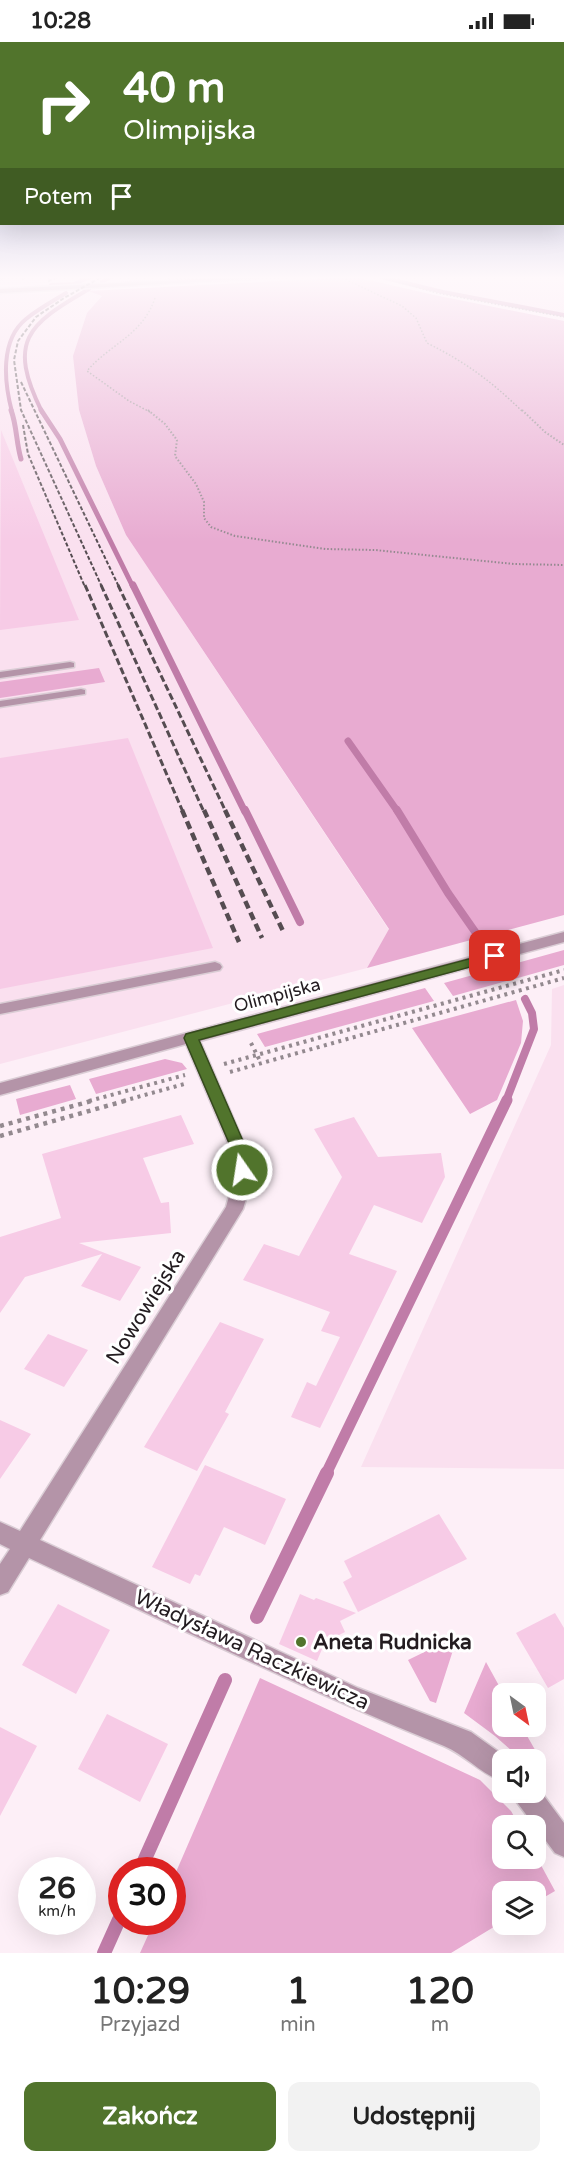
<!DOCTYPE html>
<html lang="pl">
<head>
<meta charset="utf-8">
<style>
	body { margin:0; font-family:"Varela Round",sans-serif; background:#f2f2f2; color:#222; height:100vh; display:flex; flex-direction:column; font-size:22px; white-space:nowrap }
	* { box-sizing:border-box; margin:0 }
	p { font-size:20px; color:#767676 }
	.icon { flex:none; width:33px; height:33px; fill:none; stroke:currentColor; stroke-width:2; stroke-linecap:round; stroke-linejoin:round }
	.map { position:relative; height:1911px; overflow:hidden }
	.panel { display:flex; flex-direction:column; background:#fff; flex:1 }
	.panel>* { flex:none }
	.banner { position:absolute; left:0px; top:0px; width:564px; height:183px; box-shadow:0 6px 24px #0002; background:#51742c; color:#fff; overflow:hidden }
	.needle { width:39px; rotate:147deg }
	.fabs { position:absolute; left:492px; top:1641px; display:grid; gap:12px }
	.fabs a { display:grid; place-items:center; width:54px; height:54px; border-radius:12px; background:#fff; box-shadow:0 6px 24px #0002; font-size:30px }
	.speed { position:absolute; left:18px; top:1815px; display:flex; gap:12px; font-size:30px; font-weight:700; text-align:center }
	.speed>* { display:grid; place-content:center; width:78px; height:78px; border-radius:50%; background:#fff; box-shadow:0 6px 24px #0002; line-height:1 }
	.speed small { font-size:15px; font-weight:400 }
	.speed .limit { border:9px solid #d22; background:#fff; color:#111 }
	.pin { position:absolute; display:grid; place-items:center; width:51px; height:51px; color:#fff; margin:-26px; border-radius:12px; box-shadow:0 3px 9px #0006 }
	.me { position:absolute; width:66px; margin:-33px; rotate:347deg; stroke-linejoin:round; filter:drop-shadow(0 0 4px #0008) }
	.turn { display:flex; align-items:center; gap:21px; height:126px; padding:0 24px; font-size:27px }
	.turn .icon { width:78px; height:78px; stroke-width:2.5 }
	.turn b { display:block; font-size:42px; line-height:51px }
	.then { display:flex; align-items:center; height:57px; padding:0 24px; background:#0003; gap:12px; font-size:22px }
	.eta { display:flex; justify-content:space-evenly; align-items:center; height:102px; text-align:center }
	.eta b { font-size:36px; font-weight:800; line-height:42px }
	.action { display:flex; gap:12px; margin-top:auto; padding:12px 24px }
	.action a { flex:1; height:69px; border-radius:12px; background:#51742c; color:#fff; font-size:24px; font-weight:800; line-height:69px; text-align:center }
	.action a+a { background:#f2f2f2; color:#222 }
	.status { display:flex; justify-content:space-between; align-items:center; height:42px; padding:0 30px; background:#fff; direction:ltr }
	.status svg { height:16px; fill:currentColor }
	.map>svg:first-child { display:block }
	.built { fill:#fae0ef }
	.green { fill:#e8abd1 }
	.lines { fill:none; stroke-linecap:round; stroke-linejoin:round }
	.stream-far5 { stroke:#c07ca8; stroke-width:4 }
	.stream-far4 { stroke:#c07ca8; stroke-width:5 }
	.stream-far3 { stroke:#c07ca8; stroke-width:7 }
	.stream-far2 { stroke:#c07ca8; stroke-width:8 }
	.stream-far1 { stroke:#c07ca8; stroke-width:11 }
	.stream { stroke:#c07ca8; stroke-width:14 }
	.building { fill:#f7cbe6 }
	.minor-casing { stroke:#dacdd5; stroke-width:3 }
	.path-far3 { stroke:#93898f; stroke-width:1.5; stroke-dasharray:1.5 2; stroke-linecap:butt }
	.path-far2 { stroke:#93898f; stroke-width:2; stroke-dasharray:1.5 2; stroke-linecap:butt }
	.path-far1 { stroke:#93898f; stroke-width:4; stroke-dasharray:3 4.5; stroke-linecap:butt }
	.path { stroke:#93898f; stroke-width:4.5; stroke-dasharray:4 5; stroke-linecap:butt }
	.minor { fill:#b494a8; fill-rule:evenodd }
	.rail-far2 { stroke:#554c51; stroke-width:2; stroke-dasharray:4 2; stroke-linecap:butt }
	.rail-far1 { stroke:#554c51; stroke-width:3; stroke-dasharray:7 3; stroke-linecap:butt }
	.rail { stroke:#554c51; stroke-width:4.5; stroke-dasharray:8 4.5; stroke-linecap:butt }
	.route { fill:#51742c; stroke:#354b1d; stroke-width:1.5 }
	.poi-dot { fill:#51742c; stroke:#fff; stroke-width:2 }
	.labels { text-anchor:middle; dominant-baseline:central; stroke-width:6; stroke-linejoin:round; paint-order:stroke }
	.street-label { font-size:18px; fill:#231c20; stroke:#fff }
	.near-street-label { font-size:21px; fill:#231c20; stroke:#fff }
	.near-poi-label { font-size:21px; font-weight:bold; fill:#231c20; stroke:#fff; text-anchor:start }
</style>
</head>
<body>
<div class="status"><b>10:28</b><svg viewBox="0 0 49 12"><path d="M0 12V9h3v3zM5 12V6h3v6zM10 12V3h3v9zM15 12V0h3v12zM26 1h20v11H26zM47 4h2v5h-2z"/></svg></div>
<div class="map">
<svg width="564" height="1911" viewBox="0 0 564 1911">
	<rect width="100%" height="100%" fill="#fdeff7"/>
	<path class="built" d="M0,233H243L0,243Z
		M382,233H554L564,241V272L413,242Z
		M33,249L28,252L88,249L102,253L78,350L79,368L96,424L126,493L389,888L367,926L0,1022V251Z
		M564,943V1427L361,1425L551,1003L552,947Z"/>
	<path class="green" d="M356,235L434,253L564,279V873L367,926L389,887L126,493L96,424L79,368L73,314L87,271L102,254L88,249Z
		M99,626L105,640L0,656V640Z
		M564,908V923L453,954L444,941Z
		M425,946L434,959L265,1005L257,992Z
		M516,958L523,979L521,1001L497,1058L470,1072L412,986Z
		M165,1017L182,1021L187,1027L96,1052L89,1037Z
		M70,1043L76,1057L20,1073L16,1057Z
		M447,1599L455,1602L436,1661L430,1659L408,1618Z
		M486,1620L503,1651L502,1684L522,1685L542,1720L536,1722V1718L521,1717L495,1694L464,1671Z
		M260,1636L480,1738L511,1769L519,1783L502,1784V1816H536V1814L555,1849L536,1860V1850H502V1880L451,1911H140L154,1880H172L173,1837Z"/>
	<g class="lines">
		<path class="stream-far5" d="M381,235L443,250L564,273
			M102,240L113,233
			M51,243L74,242L95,233
			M12,370C4,340 0,298 26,277C38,267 53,259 66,251
			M42,370C7,299 27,283 89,247"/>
		<path class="stream-far4" d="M11,368C17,384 16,400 21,417
			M41,368L60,397L133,545"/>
		<path class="stream-far3" d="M133,543L245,770
			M348,699L398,770"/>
		<path class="stream-far2" d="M245,768L300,880
			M397,768L448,851L478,894
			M506,1059L534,987L532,971L525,957"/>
		<path class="stream-far1" d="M326,1432L507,1058"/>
		<path class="stream" d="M257,1575L327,1431
			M140,1828L225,1638
			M104,1911L122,1871"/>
	</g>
	<path class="building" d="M1,388L79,578L0,588Z
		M128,696L213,906L0,947V716Z
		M181,1073L194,1102L143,1116L161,1161L169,1160L171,1191L79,1201L141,1225L120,1259L81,1244L102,1212L25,1235L0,1271V1195L61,1176L42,1112Z
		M354,1075L378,1115L441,1111L445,1135L422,1181L374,1163L349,1212L397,1229L320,1386L291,1375L307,1340L316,1344L340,1295L321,1289L330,1270L243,1238L264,1202L299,1214L342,1135L314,1087Z
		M220,1280L264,1297L225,1370L229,1372L197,1429L144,1405Z
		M48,1292L88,1308L64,1345L24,1327Z
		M0,1378L31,1392L0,1437Z
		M205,1423L286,1457L265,1503L224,1485L200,1534L195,1532L190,1542L152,1525Z
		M439,1472L467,1517L358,1570L343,1540L352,1535L344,1519Z
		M300,1552L314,1558L316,1556L356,1571L340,1579L345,1590L325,1600L317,1619L279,1602Z
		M58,1562L110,1588L76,1652L22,1623Z
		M555,1571L564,1586V1637L548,1646L516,1591Z
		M107,1672L168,1702L140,1760L78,1727Z
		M0,1685L37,1704L0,1774Z"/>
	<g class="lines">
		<g class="minor-casing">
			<path id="minor" d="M0,233H17L18,234L0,237Z
				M275,233H316L0,251V247Z
				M70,620L74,621V625L0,636V630Z
				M81,647L85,648V652L0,665V659Z
				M564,890V900L200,999L250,1115L251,1140L243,1167L40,1498L358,1646L471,1690L510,1718H502V1739C481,1732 465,1713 444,1704C303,1647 167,1580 29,1516L8,1550L0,1553V1522L10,1507L0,1502V1480L20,1489L226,1165L233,1140L234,1115L186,1002L0,1053V1041Z
				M215,920L220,922L222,925L220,928L0,972V962Z
				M536,1743L564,1781V1815L555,1811L516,1759L513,1750H536Z"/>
		</g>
		<path class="path-far3" d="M336,233L402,264L416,276L427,301C467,321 491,339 523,370
			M372,233L437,251L564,275
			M150,370L129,359L87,329C111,301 142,294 155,256"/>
		<path class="path-far2" d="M148,368L165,382L177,398L175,414L196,442L204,460V476L211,485L235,494L326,507L375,508L514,522L564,523
			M522,368L545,390L564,403"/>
		<path class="path-far1" d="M251,1001L261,1021
			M224,1022L564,928
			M230,1030L564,936
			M89,1059L185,1033
			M123,1059L188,1041"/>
		<path class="path" d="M0,1084L95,1058
			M0,1094L128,1058"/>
		<use href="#minor" class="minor"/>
		<path class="rail-far2" d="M22,237L32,233
			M48,239L64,233
			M21,340L119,545
			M23,383L28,412L85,545
			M102,545L21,368L14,318L18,299L36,275L64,256L105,233"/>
		<path class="rail-far1" d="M85,543L183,770
			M101,543L204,770
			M118,543L226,770"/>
		<path class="rail" d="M182,768L239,900
			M204,768L262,896
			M225,768L284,891"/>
	</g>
	<linearGradient id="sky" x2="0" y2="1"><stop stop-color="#989ece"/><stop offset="0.47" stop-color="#fef8fb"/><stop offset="1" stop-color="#fef8fb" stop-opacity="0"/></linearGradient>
	<rect width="564" height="501" fill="url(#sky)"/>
	<path class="route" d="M495,910L501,914L500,917L199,998L250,1115L248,1132H237L235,1115L184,996L186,992Z"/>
	<circle class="poi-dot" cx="301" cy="1600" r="6"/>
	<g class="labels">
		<g class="street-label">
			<text transform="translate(277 953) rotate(-15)">Olimpijska</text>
		</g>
		<g class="near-street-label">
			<text transform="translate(146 1265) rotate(-58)">Nowowiejska</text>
			<text transform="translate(252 1608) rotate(25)">Władysława Raczkiewicza</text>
		</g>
		<g class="near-poi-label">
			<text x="313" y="1600">Aneta Rudnicka</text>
		</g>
	</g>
</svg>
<div class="fabs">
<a><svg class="needle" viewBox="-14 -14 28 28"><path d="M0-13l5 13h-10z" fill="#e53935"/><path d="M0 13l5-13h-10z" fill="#767676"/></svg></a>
<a><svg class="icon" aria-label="sound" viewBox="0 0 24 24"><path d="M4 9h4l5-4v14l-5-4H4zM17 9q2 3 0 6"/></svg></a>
<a><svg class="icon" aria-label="search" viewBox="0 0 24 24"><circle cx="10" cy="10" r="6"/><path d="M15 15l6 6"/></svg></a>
<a><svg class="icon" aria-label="layers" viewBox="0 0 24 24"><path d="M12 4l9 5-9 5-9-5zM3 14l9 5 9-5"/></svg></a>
</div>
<div class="speed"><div>26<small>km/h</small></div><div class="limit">30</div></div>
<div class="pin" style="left:495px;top:914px;background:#d93025"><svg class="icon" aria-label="arrive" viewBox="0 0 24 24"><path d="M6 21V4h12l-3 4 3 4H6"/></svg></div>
<svg class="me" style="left:242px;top:1128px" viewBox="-20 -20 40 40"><circle r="17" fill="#51742c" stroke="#fff" stroke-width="3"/><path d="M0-11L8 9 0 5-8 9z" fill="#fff"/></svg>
<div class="banner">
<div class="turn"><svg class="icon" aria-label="right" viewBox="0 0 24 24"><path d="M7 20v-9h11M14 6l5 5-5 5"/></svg><div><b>40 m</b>Olimpijska</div></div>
<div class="then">Potem<svg class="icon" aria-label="arrive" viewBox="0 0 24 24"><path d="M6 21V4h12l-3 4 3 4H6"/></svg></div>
</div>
</div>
<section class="panel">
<div class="eta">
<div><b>10:29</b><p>Przyjazd</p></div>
<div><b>1</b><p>min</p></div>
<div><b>120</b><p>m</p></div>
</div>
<div class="action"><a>Zakończ</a><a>Udostępnij</a></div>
</section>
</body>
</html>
